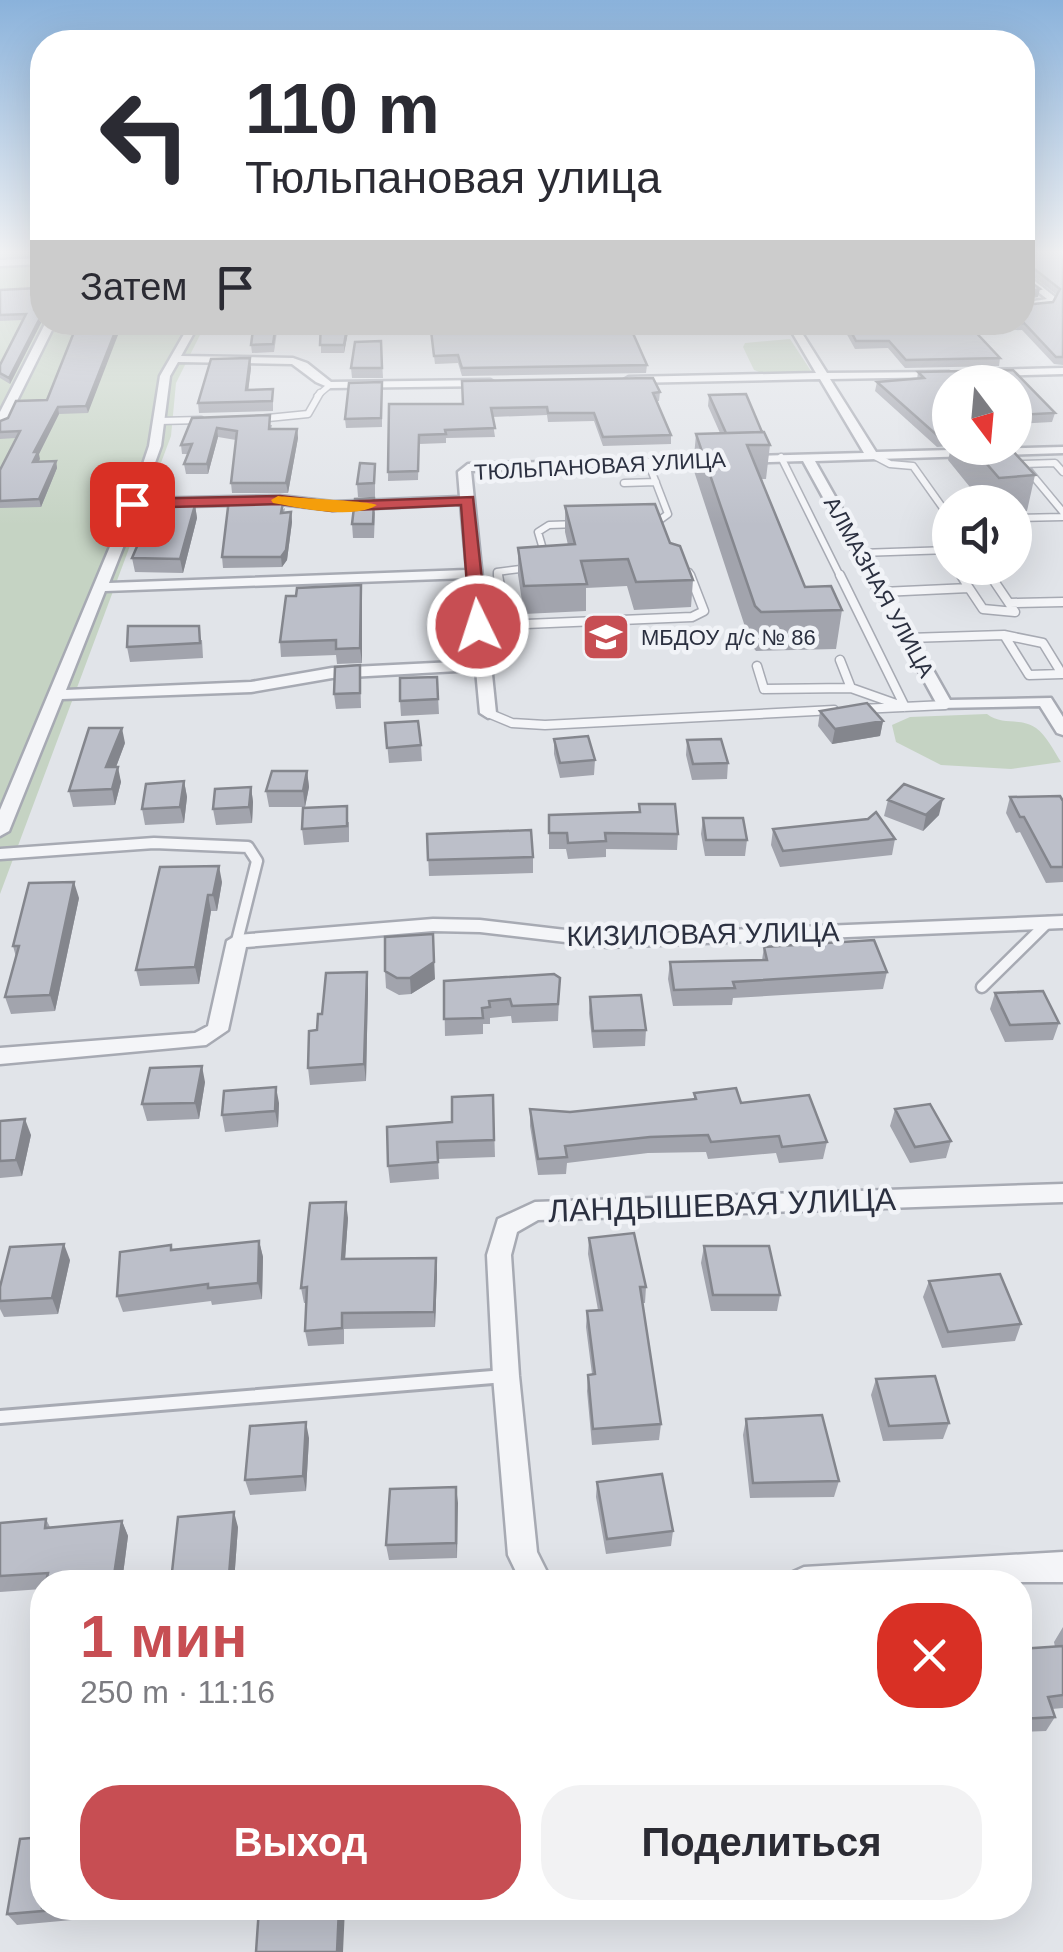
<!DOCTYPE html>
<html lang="ru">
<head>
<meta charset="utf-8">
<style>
	body { margin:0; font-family:Arial,sans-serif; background:#f2f2f3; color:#2b2b33; height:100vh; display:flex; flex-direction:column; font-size:38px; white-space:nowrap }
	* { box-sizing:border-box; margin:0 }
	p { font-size:32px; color:#7c7c81 }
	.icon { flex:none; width:55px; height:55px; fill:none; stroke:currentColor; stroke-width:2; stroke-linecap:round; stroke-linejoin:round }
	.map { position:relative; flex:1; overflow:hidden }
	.sheet { position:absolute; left:30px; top:1570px; width:1002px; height:350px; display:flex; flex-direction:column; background:#fff; border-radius:40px; box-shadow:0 10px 40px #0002 }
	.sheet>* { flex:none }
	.guide { position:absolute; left:30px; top:30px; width:1005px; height:305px; border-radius:40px; box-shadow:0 10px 40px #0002; background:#fff; color:#2b2b33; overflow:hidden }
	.needle { width:65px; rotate:164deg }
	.tools { position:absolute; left:932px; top:365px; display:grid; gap:20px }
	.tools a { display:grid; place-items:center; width:100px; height:100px; border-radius:50%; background:#fff; box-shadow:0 10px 40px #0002; font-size:50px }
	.pin { position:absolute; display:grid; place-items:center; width:85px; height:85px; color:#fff; margin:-42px; border-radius:20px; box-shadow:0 5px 15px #0006 }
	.me { position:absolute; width:110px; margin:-55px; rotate:356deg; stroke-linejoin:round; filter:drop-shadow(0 0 8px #0008) }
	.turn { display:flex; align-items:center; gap:35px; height:210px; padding:0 50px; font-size:45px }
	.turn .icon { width:130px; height:130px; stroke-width:2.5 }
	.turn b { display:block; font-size:70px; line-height:85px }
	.then { display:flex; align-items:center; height:95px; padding:0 50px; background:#0003; gap:20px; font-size:38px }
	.round { display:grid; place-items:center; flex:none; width:105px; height:105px; border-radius:40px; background:#f2f2f3 }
	.headline { display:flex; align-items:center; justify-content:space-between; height:170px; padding:0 50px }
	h1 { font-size:60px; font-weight:800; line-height:75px; color:#c74e53 }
	.cta { display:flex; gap:20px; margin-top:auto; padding:20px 50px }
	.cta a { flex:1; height:115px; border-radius:40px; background:#c74e53; color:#fff; font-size:40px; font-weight:800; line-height:115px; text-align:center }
	.cta a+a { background:#f2f2f3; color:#2b2b33 }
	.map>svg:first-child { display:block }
	.green { fill:#c5d3c3 }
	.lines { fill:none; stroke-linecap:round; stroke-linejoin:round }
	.service-far4-casing { stroke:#a7aab3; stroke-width:8 }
	.service-far3-casing { stroke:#a7aab3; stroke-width:9 }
	.service-far2-casing { stroke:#a7aab3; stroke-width:11 }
	.service-far1-casing { stroke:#a7aab3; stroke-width:15 }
	.service-casing { stroke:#a7aab3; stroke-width:18 }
	.minor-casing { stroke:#a7aab3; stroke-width:5 }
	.service-far4 { stroke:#f4f5f8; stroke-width:5 }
	.service-far3 { stroke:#f4f5f8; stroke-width:6 }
	.service-far2 { stroke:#f4f5f8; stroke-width:8 }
	.service-far1 { stroke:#f4f5f8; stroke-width:10 }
	.service { stroke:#f4f5f8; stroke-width:12 }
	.minor { fill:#f4f5f8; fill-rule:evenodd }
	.wall { fill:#a2a4ad }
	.shaded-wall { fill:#84868d }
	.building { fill:#bcbfc9; stroke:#84868d; stroke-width:2.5 }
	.route { fill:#c74e53; stroke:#813336; stroke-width:2.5 }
	.slow { fill:#f59e0b }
	.labels { text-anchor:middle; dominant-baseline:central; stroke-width:9; stroke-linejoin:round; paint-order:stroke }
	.far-street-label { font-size:22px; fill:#2b3040; stroke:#f1f3f7 }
	.far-poi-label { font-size:22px; fill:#2b3040; stroke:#f1f3f7; text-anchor:start }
	.street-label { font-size:28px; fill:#2b3040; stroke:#f1f3f7 }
	.near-street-label { font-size:32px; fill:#2b3040; stroke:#f1f3f7 }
</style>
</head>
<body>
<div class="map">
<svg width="1063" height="1952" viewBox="0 0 1063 1952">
	<rect width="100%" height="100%" fill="#e1e4e9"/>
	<path class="green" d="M0,252H42V259L11,262L42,263V322L206,323L176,383L171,436L0,894Z
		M790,339L811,371L762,373L754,370L743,347L745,343Z
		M987,714C1002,726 1020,717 1036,728C1046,735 1054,751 1061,762L1011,769L941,765L896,742L892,725L910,717Z"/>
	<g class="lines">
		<g class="service-far4-casing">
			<path id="service-far4" d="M317,396L330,385"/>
		</g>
		<g class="service-far3-casing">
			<path id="service-far3" d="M258,419L308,414L320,393
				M159,421L201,420
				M871,454L890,464L913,466L950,518
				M781,457L841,578
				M648,462L668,514L657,522
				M1063,472L1055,463L1023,464L1063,512
				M624,483L656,482
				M1015,518L1063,517
				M860,553L950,550
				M545,556L538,532L549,525L579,524
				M957,568L963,578
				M985,568L992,578
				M689,572L691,578
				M498,578L497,572L528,568"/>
		</g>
		<g class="service-far2-casing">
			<path id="service-far2" d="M498,575L507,625
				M840,575L905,707
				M961,575L969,588
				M882,592L969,588L983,609L1015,612L990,575
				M1010,603L1063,602
				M479,626L692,617L704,611L690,575
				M1004,635L1043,643L1062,674L1029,675Z
				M908,638L1004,635
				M840,660L851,688L899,705
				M757,666L764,689L851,688
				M861,709L945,705
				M488,713L512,723L545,725L834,710"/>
		</g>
		<g class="service-far1-casing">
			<path id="service-far1" d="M0,854L154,843L248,847L257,861L237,941
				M982,987L1048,922"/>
		</g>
		<g class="service-casing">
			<path id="service" d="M0,1417L505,1376"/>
		</g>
		<g class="minor-casing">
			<path id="minor" d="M42,258V264L0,266V260Z
				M1022,271L1055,297L1051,306L1022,309V303L1047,299L1022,279Z
				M46,322H56L6,423L0,426V412Z
				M191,322H200L181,356L293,358L307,363L331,382L490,380L495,383L490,386L330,388L316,382L292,364L178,362L170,376L161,446L142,499L280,496L333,502L460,497L458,472L468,464L864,453L820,379L629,383L624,380L629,377L816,373L786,322H795L827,373L949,372L945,377L830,379L876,452L1063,447V453L815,461L950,700L1051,698L1063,717V735L1057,733L1040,706L939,708L803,461L471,471L496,713L494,716L488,718L480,713L476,670L332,678L251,692L62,699L9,831L0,836V810L137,482L149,446L160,376ZM280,504L333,510L461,504L467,570L109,583L139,507ZM468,578L475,661L332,668L251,682L66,690L105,591Z
				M1063,368V374L989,376L984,373L989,370Z
				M1063,916V928L608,947L480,932L433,931L246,947L228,1030L206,1045L0,1064V1048L195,1033L208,1026L227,941L237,935L433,919L480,920L608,935Z
				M1063,1184V1202L538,1220L517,1232L511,1255L519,1376L537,1552L552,1582H521L508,1555L493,1376L487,1255L498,1219L535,1202Z
				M1063,1552V1582H789L793,1572L804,1567Z"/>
		</g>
		<use href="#service-far4" class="service-far4"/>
		<use href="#service-far3" class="service-far3"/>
		<use href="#service-far2" class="service-far2"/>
		<use href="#service-far1" class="service-far1"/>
		<use href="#service" class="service"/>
		<use href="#minor" class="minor"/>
	</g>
	<path class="wall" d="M1022,252H1063V365L1054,364L1022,330L975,331L1000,358L999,366L905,368L888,348L855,349L840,322H1022L1024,305L1053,302L1057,295L1022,268Z
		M42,279V321L10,384L0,378V365L23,320L0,321V290L37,288Z
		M78,322L88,413L59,414L39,454L38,462L56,461L57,468L41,507L0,508V470L16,438L0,439V421L47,400Z
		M254,322H350L344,353H321V331L277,332L274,352L252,353L251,345Z
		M400,322H689L688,326L630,328L647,365L646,373L462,376L458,363L435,364L430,325L401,326Z
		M745,322L775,323L774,330H747Z
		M381,341L383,378H352L351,368Z
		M251,368L248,390L273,389V411L199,413L198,403Z
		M1013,370L1055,413L1052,422L1015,424V382H950V446L937,447L875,391L877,382L917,379L918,372Z
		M382,382V427L346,428L345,419Z
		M660,392L659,401H656L671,435V444L603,446L594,421L548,422L547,415L492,417L495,437L446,438V443L419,444L418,480L388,481L389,404H463Z
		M709,395L762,432L770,445L766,479H761L805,587L842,610L836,649L756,651L751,645L693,468L696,434L720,433L708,406Z
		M192,418L272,425L271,429H297L298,438L288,493H232L231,483L236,440L218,437L208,474H186L184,464L188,454H182L181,445Z
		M951,448H1010L1035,475L1027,511L1015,512V502H982L948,460Z
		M375,464V497H358L357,484Z
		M195,505L197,518L183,573L135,572L132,558Z
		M565,506L670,543L693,580L691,607L634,610L627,586L586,588V611L524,614L518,575V548L568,545L565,532Z
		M285,508L284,513L291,512L292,522L287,560L282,567L223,568L222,557Z
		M375,512L374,538H353L352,524Z
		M361,585L362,663L337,664L336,655L281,657L280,642L296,596Z
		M202,640L203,658L130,662L127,647Z
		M360,665L361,708L336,709L334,694Z
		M437,677L439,714L401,716L400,701Z
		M820,711L883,721L880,736L832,744L818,726Z
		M385,723L421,745L422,761L389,763Z
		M554,739L595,760L594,775L560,778L554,754Z
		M687,740L728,763L727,779L692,780L686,755Z
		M125,743L116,767L121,782L115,805L73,807L69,791Z
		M307,771L309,787L305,807H269L266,791Z
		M184,781L187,797L184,823L145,825L142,809Z
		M251,787L253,802L252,823L216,825L213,809Z
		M1010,797L1063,801V882L1046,883L1020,832L1016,833L1006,813Z
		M888,800L939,815L923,831L884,816Z
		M639,804L678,834L677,850L606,849V857L568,859L566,849H549V815L639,812Z
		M703,818L747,840L745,856H705L701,834Z
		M349,822V842L304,845L302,829Z
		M773,829L895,839L892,855L780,867L771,845Z
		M427,834L533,857V873L429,876Z
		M222,882L217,911H211L199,984L140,986L136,970Z
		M79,898L55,1011L11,1014L5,997L16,957L13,946Z
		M764,947L887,972L883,989L733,998L732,1005L673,1006L668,979L670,962L762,960Z
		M385,971L435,979L411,994L399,995L386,988Z
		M560,978L558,1021L512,1023L511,1016L490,1018V1024H483V1034L445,1036L444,981Z
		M368,988L366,1081L310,1085L308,1068L322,1014Z
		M995,993L1059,1023L1053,1040L1005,1042L990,1009Z
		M590,997L646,1030L645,1046L593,1048L589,1013Z
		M205,1082L199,1119L147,1121L142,1104Z
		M694,1093L741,1103L827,1142L823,1159L779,1163L776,1153L708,1159L706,1152L648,1153L567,1163L566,1174L538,1175L530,1126V1109L570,1112L694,1099Z
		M493,1095L495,1157L438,1159L439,1179L390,1183L388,1166Z
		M279,1103L278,1127L225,1132L222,1115Z
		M895,1109L951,1141L946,1158L910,1163L890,1126Z
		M0,1121L31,1135L22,1176L0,1178Z
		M348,1218L345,1259L436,1258L437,1273L435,1327L344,1329V1344L308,1346L305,1331L306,1303H304L301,1288Z
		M589,1238L646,1287L645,1303H643L661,1424L659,1440L592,1445L587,1391L588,1375L592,1374L586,1327L587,1311L598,1310L588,1254Z
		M259,1241L263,1257L262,1299L212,1305L211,1301L123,1312L117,1296L173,1250Z
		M704,1246L780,1295L777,1311H711L701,1263Z
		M70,1260L58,1314L4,1317L0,1309V1287Z
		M929,1281L1021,1324L1015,1341L942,1348L923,1297Z
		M876,1379L949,1423L943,1439L883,1441L871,1395Z
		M746,1419L839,1481L834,1497L750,1498L743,1435Z
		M309,1438L306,1491L250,1495L245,1480Z
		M597,1482L673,1531L671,1546L606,1554L596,1497Z
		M456,1487L457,1558L389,1560L386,1545Z
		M46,1519L50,1527L122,1521L128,1536L122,1582H42V1589L0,1592V1523Z
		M238,1527L234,1582H172L171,1581Z
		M1063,1627V1708L1052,1709L1055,1717L1046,1731L1020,1732V1649L1055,1647L1054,1642Z
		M42,1908H95L94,1918L17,1925L7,1914Z
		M142,1908H216L215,1914L144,1910Z"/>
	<path class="shaded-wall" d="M1040,289L1038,297L1022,300V293Z
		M41,314L42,321L10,384L9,378Z
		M119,322H123L88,413L86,406Z
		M348,322H350L344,353V345Z
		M250,358L251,368L247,400L246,390Z
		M58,407L59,414L39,454L40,459L35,469L33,462L34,452Z
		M217,428L218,437L208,474L207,464Z
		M297,429L298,438L288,493L286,483Z
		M56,461L57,468L41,507L39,499Z
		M195,505L197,518L183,573L180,559Z
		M291,512L292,522L287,560L282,567L281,557Z
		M361,585L362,600V663L360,648Z
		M883,721L880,736L832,744L835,729Z
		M122,728L125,743L110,783L106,767Z
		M118,767L121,782L115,805L112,789Z
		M307,771L309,787L305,807L303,791Z
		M184,781L187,797L184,823L180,807Z
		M251,787L253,802L252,823L249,807Z
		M943,799L939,815L923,831L926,815Z
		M219,866L222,882L217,911L213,895Z
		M74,882L79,898L55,1011L50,995Z
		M208,895L211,911L199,984L195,967Z
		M433,934L435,979L411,994L410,978Z
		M367,972L368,988L366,1081L364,1064Z
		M202,1066L205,1082L199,1119L195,1103Z
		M276,1087L279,1103L278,1127L275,1111Z
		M25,1119L31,1135L22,1176L16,1160Z
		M346,1202L348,1218L344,1274L342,1259Z
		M259,1241L263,1257L262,1299L258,1283Z
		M64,1244L70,1260L58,1314L52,1298Z
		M436,1258L437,1273L435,1327L434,1312Z
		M306,1422L309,1438L306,1491L303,1476Z
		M456,1487L458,1503L457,1558L456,1543Z
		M234,1512L238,1527L234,1582H231L229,1575Z
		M122,1521L128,1536L122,1582H113Z
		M86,1908H95L94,1918Z
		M339,1908H345L343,1952H337Z"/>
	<path class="building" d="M1022,252H1063V357H1056L1024,323L968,324L1000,358L906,360L889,341H856L846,322H1022V304L1024,305L1053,302L1060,289L1023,260L1022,265Z
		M1022,276L1040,289L1022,293Z
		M41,279L42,314L9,378L0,373V365L26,314L0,315V290L37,288Z
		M78,322H119L86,406L58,407L34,452H38L33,462L56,461L39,499L0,501V470L20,431L0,432V421L8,418L16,401L47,400Z
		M254,322H348L344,345H320L321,323L276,324L273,344L251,345Z
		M430,322H628L647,365L462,368L458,355L434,356Z
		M381,341L382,368H351L355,342Z
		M250,358L246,390L273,389L272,401L198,403L211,359Z
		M1013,370L1055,413L1015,415V382H950V437H939L877,382L924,378L918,372Z
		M653,378L660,392L653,393L671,435L603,437L594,413H548L547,407L491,408L495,428L445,430L446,434L419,435L418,471L388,472L389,404H463L462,381Z
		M382,382L381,418L345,419L349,383Z
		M746,394L762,432L726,433L709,395Z
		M270,415L269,429H297L286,483H231L237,431L217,428L207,464H184L192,444L181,445L192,418Z
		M764,432L770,445H747L805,587L831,586L842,610L761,612L755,606L696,434Z
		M973,448H1010L1035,475L999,478Z
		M360,463L375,464L374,483L357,484Z
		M284,498L281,513L291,512L286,550L281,557H222L229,499Z
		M374,498L373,524H352L355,499Z
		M655,504L670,543L680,546L693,580L636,582L628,559L581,561L587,584L524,586L518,548L575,544L565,506Z
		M155,505H195L180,559L132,558Z
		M361,585L360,648L336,649V640L280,642L286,596H296L297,588Z
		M128,626H199L200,643L127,647Z
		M360,665V693L334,694L335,667Z
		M437,677L438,699L400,701V678Z
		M867,703L883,721L835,729L820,711Z
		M418,721L421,745L387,748L385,723Z
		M89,728H122L106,767H118L112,789L69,791Z
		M588,736L595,760L560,763L554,739Z
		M721,739L728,763L693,764L687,740Z
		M272,771H307L303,791H266Z
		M184,781L180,807L142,809L146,784Z
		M904,784L943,799L926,815L888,800Z
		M251,787L249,807L213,809L215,789Z
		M1060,796L1063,801V867H1051L1024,817H1020L1010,797Z
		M639,804H675L678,834L605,833L606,841L568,843L567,833H549V815L640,812Z
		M347,806V826L302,829L303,808Z
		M876,812L895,839L783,851L773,829L868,819Z
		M703,818H743L747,840H706Z
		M531,830L533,857L428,860L427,834Z
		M219,866L213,895H208L195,967L136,970L160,867Z
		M74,882L50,995L5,997L19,946H13L29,883Z
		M433,934L434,962L410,978H397L385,971V937Z
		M874,940L887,972L733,982L735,988L674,990L670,962L767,960L764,947Z
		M367,972L364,1064L308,1068L309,1031L317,1030L318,1014H322L326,973Z
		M554,974L560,978L558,1004L512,1006L510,999L489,1001L490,1007L482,1008L483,1018L444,1019V981Z
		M1043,991L1059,1023L1010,1025L995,993Z
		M641,995L646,1030L593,1031L590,997Z
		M202,1066L195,1103L142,1104L150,1068Z
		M276,1087L275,1111L222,1115L224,1091Z
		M736,1088L741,1103L809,1095L827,1142L782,1147L779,1136L711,1142L708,1135L650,1137L565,1146L567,1157L538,1159L530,1109L570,1112L696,1099L694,1093Z
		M493,1095L494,1140L437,1142L438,1162L388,1166L387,1127L452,1122V1097Z
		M930,1104L951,1141L915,1147L895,1109Z
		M25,1119L16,1160L0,1161V1121Z
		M346,1202L342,1259L436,1258L434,1312L342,1313V1328L305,1331L307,1287L301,1288L310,1203Z
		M634,1233L646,1287H640L661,1424L593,1429L588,1375L595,1374L587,1311L602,1310L589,1238Z
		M259,1241L258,1283L208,1288V1284L117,1296L120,1252L171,1245V1250Z
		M64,1244L52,1298L0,1301V1287L10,1247Z
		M704,1246H769L780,1295H713Z
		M1000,1274L1021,1324L948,1332L929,1281Z
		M935,1376L949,1423L889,1426L876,1379Z
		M822,1415L839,1481L753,1483L746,1419Z
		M306,1422L303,1476L245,1480L250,1426Z
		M662,1474L673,1531L607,1539L597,1482Z
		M456,1487V1543L386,1545L390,1489Z
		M234,1512L229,1575L171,1581L178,1517Z
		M46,1519L45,1528L122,1521L113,1582H46L48,1573L0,1576V1523Z
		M1063,1646V1695L1048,1697L1055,1717L1020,1719V1649Z
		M42,1837V1908H78L7,1914L20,1839Z
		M259,1908H339L337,1952H256Z"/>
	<linearGradient id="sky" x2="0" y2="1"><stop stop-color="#8ab2db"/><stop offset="0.48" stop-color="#f2f3f5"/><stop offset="1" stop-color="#f2f3f5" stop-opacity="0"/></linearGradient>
	<rect width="1063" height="525" fill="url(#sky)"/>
	<path class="route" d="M280,496L332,502L473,497L487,626L478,631L470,626L461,505L332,511L280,504L132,508L125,504L132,499Z"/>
	<path class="slow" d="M278,496C295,498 371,501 377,505C353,520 301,508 273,503L271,500Z"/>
	<defs>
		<g id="school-square" transform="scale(2.5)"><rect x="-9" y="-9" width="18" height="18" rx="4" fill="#c74e53" stroke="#f1f3f7"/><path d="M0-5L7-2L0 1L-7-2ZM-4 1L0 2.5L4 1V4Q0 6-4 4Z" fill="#fff"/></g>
	</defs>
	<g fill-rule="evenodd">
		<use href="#school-square" x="606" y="637"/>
	</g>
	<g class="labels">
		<g class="far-street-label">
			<text transform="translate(600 466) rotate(-3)">ТЮЛЬПАНОВАЯ УЛИЦА</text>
			<text transform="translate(879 587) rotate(61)">АЛМАЗНАЯ УЛИЦА</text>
		</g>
		<g class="far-poi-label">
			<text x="641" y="637">МБДОУ д/с № 86</text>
		</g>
		<g class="street-label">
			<text transform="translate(703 934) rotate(-1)">КИЗИЛОВАЯ УЛИЦА</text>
		</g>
		<g class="near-street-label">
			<text transform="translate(722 1205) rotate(-2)">ЛАНДЫШЕВАЯ УЛИЦА</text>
		</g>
	</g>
</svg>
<div class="tools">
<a><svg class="needle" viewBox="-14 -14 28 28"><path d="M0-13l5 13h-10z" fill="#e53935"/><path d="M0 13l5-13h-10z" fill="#7c7c81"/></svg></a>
<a><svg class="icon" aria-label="sound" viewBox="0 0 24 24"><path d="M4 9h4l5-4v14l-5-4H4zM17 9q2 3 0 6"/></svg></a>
</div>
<div class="pin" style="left:132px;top:504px;background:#d93025"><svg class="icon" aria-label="arrive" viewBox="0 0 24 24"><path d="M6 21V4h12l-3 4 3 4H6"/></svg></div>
<svg class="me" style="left:478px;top:626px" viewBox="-20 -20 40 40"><circle r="17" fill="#c74e53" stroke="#fff" stroke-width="3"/><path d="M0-11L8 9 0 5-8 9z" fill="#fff"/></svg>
<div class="guide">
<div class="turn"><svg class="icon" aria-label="left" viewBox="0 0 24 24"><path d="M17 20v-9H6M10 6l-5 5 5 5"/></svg><div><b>110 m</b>Тюльпановая улица</div></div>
<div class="then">Затем<svg class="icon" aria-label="arrive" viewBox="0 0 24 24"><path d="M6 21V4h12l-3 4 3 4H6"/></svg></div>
</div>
<section class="sheet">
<div class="headline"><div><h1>1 мин</h1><p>250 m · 11:16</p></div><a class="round" style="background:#d93025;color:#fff"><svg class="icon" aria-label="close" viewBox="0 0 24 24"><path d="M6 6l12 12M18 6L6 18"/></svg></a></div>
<div class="cta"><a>Выход</a><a>Поделиться</a></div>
</section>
</div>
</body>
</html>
